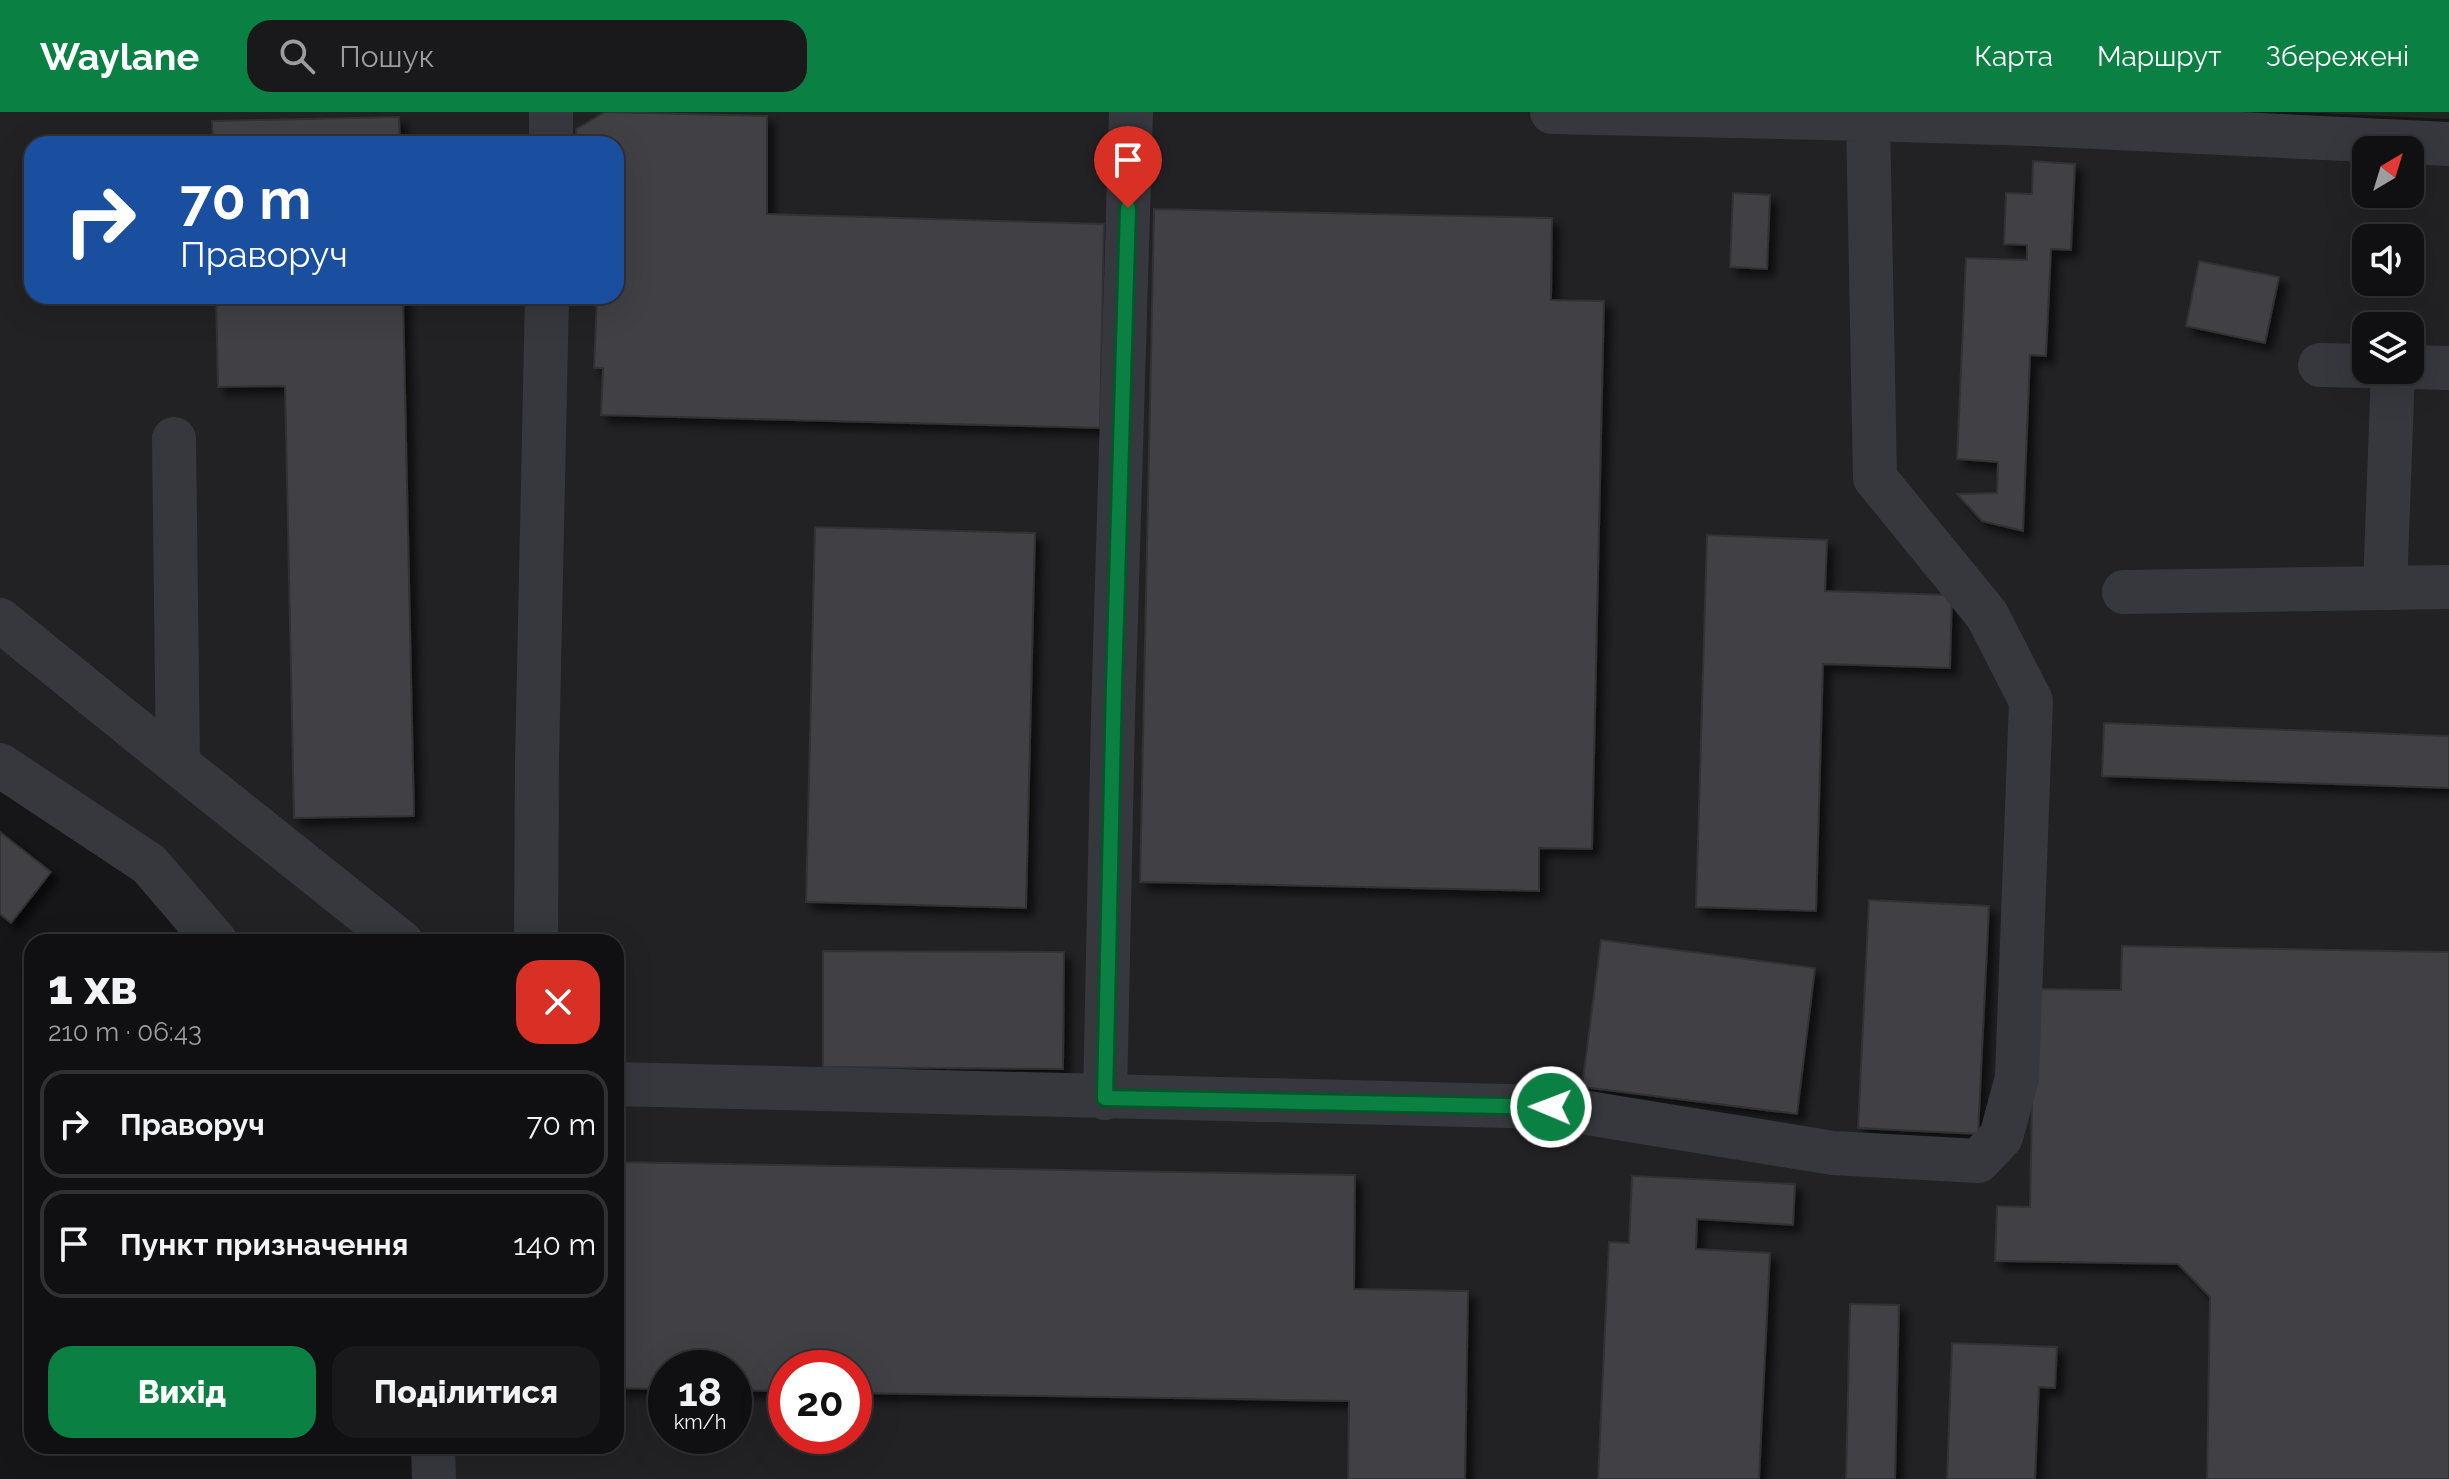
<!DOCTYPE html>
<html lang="uk">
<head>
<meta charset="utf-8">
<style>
	body { margin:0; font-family:Raleway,sans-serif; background:#19191b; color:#f1f3f6; height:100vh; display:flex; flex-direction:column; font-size:30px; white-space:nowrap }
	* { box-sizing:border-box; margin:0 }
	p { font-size:26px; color:#9c9d9f }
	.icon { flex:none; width:44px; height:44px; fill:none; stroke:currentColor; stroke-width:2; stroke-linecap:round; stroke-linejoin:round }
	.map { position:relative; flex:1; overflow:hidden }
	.sheet { position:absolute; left:24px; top:822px; width:600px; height:520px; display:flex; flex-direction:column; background:#101012; border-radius:24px; box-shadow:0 8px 32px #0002,0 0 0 2px #303032 }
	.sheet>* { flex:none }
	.hud { position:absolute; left:24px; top:24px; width:600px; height:168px; border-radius:24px; box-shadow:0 8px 32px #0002,0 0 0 2px #303032; background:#1a4fa0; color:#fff; overflow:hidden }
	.needle { width:52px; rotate:38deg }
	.fabs { position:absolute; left:2352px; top:24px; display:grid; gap:16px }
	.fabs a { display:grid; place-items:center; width:72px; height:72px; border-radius:16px; background:#101012; box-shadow:0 8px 32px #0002,0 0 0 2px #303032; font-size:40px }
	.speed { position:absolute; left:648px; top:1238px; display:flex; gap:16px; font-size:40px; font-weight:700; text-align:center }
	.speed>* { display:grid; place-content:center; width:104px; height:104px; border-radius:50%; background:#101012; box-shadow:0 8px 32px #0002,0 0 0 2px #303032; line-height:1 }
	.speed small { font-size:20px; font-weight:400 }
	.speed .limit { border:12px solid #d22; background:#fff; color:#111 }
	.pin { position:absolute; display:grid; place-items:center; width:68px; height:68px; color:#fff; margin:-82px -34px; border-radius:50% 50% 50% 0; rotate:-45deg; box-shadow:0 0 8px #0007 }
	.pin .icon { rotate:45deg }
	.me { position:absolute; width:88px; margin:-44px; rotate:271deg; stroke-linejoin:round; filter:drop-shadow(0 0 6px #0008) }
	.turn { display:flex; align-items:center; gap:28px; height:168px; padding:0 24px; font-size:36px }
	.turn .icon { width:104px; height:104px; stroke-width:2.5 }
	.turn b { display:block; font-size:56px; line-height:68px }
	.round { display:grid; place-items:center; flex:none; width:84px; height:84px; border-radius:24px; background:#19191b }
	.summary { display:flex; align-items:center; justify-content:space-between; height:136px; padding:0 24px }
	h1 { font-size:48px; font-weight:800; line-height:60px }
	.cta { display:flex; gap:16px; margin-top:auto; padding:16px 24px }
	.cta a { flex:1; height:92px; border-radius:24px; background:#0b8043; color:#fff; font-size:32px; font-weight:800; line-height:92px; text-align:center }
	.cta a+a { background:#19191b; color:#f1f3f6 }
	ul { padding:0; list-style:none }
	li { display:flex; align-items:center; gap:24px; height:108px; margin:0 16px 12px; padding:0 8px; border:4px solid #303032; border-radius:24px }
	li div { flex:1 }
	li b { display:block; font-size:30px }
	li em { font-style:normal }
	header { display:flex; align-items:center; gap:48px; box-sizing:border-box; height:112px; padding:0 40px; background:#0b8043; color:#fff }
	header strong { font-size:38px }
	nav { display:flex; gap:44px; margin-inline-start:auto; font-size:28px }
	.search { width:560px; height:72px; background:#19191b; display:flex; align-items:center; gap:20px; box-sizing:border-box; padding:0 28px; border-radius:24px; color:#9c9d9f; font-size:30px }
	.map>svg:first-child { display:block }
	.built { fill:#222225; fill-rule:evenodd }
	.green { fill:#1e261f }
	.building { fill:#404145; stroke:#303034; stroke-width:2; filter:url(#shadow) }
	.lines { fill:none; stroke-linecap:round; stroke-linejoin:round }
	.minor { stroke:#37383d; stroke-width:44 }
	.route-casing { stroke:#07532c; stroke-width:20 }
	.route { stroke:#0b8043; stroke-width:14 }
</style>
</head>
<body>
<header>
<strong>Waylane</strong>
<div class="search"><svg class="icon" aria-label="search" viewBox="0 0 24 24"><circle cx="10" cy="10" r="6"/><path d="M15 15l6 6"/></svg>Пошук</div>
<nav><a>Карта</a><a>Маршрут</a><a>Збережені</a></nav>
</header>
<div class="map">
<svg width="2449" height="1367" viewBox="0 0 2449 1367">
	<defs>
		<filter id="shadow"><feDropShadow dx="7" dy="7" stdDeviation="4" flood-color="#0009"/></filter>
	</defs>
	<rect width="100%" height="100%" fill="#161618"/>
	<path class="built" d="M0,0H2034L2449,32V1367H434L433,1334H616V830H216L0,653ZM32,32H616V184H32ZM2366,38H2410V82H2366ZM2366,126H2410V170H2366ZM2366,214H2410V258H2366ZM666,1256H734V1324H666ZM786,1256H854V1324H786Z"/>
	<path class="green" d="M2293,0H2449V7Z"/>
	<path class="building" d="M605,0L767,4V102L1104,112L1100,316L601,303L603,256H594L597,184H616V32H577L576,17Z
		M399,5L400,32H213L212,9Z
		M2033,49L2075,52L2071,138L2051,137L2046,244L2030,243L2023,419L1982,409L1957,382L1997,381L1998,350L1957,347L1966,146L2027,148V133L2004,132L2006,81L2032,82Z
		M1733,81L1770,83L1767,157L1730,155Z
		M1154,97L1552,106L1551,188L1604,189L1592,737L1539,736V779L1140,770Z
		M2199,149L2279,165L2265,231L2186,214Z
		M216,184H403L414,704L294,706L285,274L218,275Z
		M815,415L1035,421L1026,796L806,790Z
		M1707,423L1827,428L1825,479L1952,483L1950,556L1823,552L1816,799L1696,795Z
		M2104,611L2449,624V676L2102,664Z
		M0,720L51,760L11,811L0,802Z
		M1869,788L1989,794L1978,1022L1858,1016Z
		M1601,828L1815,856L1797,1002L1582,975Z
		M2122,834L2449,840V1367H2207L2210,1185L2178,1152L1995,1149L1997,1094L2030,1095L2034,877L2121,878Z
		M823,839L1064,840L1063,957L823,955Z
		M616,1050L1355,1063L1354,1177L1468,1179L1465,1367H1348L1349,1289L854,1281V1256H786V1279L734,1278V1256H666V1277L616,1276Z
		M1632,1064L1795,1072L1793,1113L1697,1107L1696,1137L1770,1141L1759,1367H1598L1609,1130L1629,1131Z
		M1850,1192L1899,1193L1895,1367H1846Z
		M1952,1231L2057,1235L2055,1276L2039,1275L2035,1367H1947Z"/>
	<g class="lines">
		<path class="minor" d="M1552,0L1868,7
			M551,32V0
			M2320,253L2366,254
			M2410,255L2449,256
			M174,327L178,652L401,830
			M2385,476L2393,258
			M2124,480L2449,475
			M0,508L178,652
			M0,653L149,752L216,830
			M536,830L537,649L547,184
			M616,972L1551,995L1833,1041L1978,1049L2001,1025L2017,966L2031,589L1987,503L1875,366L1868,7L2033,12L2449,32
			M1105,986L1113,605L1131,0
			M433,1334L434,1367"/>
	</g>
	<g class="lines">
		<g class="route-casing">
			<path id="route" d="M1128,96L1114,573L1105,986L1551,995"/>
		</g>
		<use href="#route" class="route"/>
	</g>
</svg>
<div class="fabs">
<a><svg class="needle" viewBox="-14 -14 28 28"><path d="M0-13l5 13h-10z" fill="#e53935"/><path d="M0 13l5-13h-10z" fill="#9c9d9f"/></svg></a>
<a><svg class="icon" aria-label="sound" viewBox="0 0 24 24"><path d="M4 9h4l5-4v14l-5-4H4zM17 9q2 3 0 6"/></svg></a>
<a><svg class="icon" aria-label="layers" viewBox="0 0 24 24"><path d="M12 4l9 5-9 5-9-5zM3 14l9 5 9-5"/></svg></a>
</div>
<div class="speed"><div>18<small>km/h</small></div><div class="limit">20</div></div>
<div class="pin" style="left:1128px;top:96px;background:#d93025"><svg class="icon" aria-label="arrive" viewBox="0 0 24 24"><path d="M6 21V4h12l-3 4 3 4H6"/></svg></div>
<svg class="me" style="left:1551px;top:995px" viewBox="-20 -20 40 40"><circle r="17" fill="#0b8043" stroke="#fff" stroke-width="3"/><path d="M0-11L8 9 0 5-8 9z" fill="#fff"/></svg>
<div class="hud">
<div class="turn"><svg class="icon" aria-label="right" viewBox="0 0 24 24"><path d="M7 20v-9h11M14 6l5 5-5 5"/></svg><div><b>70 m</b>Праворуч</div></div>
</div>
<section class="sheet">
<div class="summary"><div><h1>1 хв</h1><p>210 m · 06:43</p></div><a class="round" style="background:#d93025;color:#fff"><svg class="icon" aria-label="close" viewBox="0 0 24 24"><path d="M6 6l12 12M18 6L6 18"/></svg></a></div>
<ul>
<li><svg class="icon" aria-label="right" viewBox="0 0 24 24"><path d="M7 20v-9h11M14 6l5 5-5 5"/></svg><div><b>Праворуч</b></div><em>70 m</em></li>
<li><svg class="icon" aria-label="arrive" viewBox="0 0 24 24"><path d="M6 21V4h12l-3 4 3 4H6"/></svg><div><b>Пункт призначення</b></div><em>140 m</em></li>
</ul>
<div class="cta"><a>Вихід</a><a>Поділитися</a></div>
</section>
</div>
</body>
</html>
